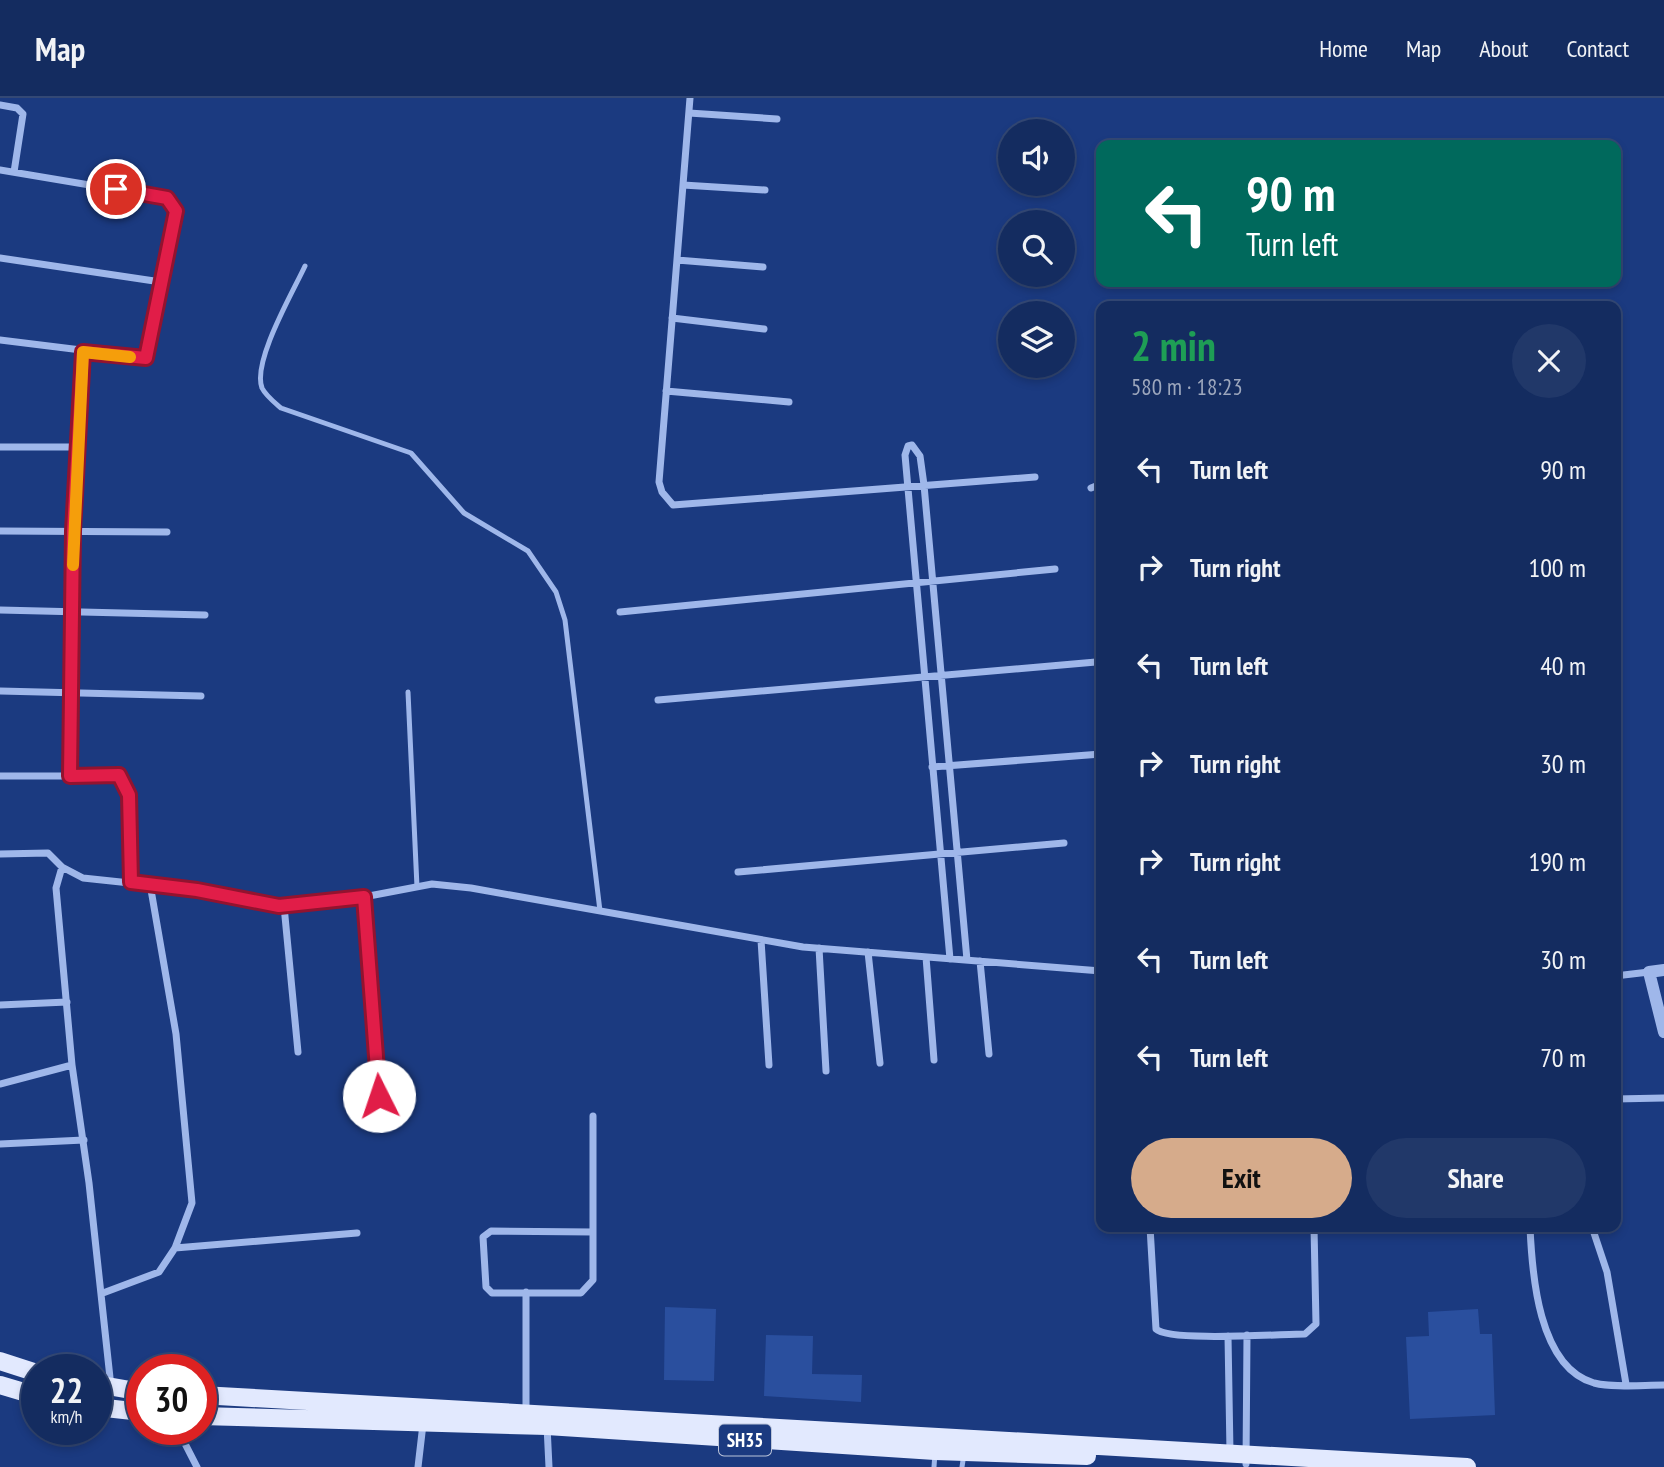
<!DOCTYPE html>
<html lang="en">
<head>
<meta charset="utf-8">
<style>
	body { margin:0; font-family:"PT Sans Narrow",sans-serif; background:#213869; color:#f1f3f6; height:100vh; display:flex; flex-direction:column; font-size:26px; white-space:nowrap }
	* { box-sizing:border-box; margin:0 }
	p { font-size:23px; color:#9da7bd }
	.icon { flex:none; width:38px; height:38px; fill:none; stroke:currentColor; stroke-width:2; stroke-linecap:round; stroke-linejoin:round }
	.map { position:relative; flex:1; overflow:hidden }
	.side { position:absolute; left:1096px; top:203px; width:525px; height:931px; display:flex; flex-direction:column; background:#142c60; border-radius:14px; box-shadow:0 4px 10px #0003,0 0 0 2px #334875 }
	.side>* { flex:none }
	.hud { position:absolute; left:1096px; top:42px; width:525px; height:147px; border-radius:14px; box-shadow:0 4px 10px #0003,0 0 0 2px #334875; background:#00695c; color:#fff; overflow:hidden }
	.controls { position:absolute; left:998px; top:21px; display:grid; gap:14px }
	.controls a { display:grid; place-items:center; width:77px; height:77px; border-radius:50%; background:#142c60; box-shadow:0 4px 10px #0003,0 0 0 2px #334875; font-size:35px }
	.speed { position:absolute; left:21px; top:1256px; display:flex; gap:14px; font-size:35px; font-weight:700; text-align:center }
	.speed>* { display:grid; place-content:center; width:91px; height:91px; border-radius:50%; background:#142c60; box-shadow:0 4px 10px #0003,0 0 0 2px #334875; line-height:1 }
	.speed small { font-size:18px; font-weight:400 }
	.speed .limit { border:10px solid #d22; background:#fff; color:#111 }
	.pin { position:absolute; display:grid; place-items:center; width:60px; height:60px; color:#fff; margin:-30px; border:4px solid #fff; border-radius:50%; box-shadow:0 2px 7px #0007 }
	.me { position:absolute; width:77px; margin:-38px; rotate:356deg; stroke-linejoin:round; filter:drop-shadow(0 0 5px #0008) }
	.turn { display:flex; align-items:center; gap:24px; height:147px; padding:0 35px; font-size:32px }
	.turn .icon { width:91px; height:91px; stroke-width:2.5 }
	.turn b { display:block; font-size:49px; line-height:60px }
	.round { display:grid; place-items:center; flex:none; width:74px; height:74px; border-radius:37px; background:#213869 }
	.overview { display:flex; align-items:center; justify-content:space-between; height:119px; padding:0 35px }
	h1 { font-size:42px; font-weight:700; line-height:52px; color:#1e9e55 }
	.cta { display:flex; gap:14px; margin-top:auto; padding:14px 35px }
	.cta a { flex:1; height:80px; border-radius:42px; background:#d6ab8b; color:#111; font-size:28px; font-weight:700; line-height:80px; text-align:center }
	.cta a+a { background:#213869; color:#f1f3f6 }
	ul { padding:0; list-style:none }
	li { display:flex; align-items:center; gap:21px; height:98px; padding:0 35px }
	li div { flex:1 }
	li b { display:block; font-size:26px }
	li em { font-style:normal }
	header { display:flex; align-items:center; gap:42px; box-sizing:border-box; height:98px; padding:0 35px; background:#142c60; border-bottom:2px solid #334875 }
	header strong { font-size:33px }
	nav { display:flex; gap:38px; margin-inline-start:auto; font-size:24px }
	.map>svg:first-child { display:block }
	.building { fill:#2a4f9e }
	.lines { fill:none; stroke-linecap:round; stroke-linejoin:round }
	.service { stroke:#9fb7ea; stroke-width:5 }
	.minor { stroke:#9fb7ea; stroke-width:7 }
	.tertiary { stroke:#9fb7ea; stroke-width:12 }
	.primary { stroke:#e2e9fe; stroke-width:18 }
	.route-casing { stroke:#92132f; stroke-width:18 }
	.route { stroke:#e11d48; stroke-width:12 }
	.slow { stroke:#f59e0b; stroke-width:12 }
	.labels { text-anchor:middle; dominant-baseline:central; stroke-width:7; stroke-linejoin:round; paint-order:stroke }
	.shield { fill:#1b3a80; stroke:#bbc4d9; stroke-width:2 }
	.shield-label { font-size:19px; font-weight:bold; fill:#fff }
</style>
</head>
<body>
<header>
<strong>Map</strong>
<nav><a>Home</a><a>Map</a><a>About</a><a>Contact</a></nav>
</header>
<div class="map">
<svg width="1664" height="1369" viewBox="0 0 1664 1369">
	<rect width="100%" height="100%" fill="#1b3a80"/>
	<path class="building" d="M665,1209L716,1211L714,1283L664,1282Z
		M1478,1211L1480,1236H1492L1495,1317L1410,1321L1406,1239L1429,1238L1428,1214Z
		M766,1237L813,1238L812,1276L862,1277L861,1304L764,1298Z"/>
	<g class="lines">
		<path class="service" d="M305,168C293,194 252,264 262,290C266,298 274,304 281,310L411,355L464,415L528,453L556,494L565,522L600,813
			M408,594L417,789
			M934,1369L935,1355
			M962,1369L964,1356"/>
		<path class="minor" d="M690,0L659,384L662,394L673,407L1035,379
			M0,7L17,10L23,16L14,74
			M689,15L777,21
			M0,72L167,100L176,112L146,260L0,242
			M683,87L765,92
			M0,160L161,184
			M677,162L763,169
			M672,220L764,231
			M83,255L73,433L70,678L119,677L129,697L131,784
			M666,293L789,304
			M0,349H79
			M1091,390L1101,386
			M0,433L167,434
			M0,512L205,517
			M620,514L1055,471
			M0,593L201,598
			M658,602L1096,564
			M932,669L1101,656
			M0,678H70
			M0,756L48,755L62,769L83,780L196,792L279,809L348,802L432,786L471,790L803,849L1101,873
			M62,769L56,790L72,967L89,1085L111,1289
			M738,774L1064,745
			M364,799L379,998
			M284,808L298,954
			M761,842L769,967
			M819,850L826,973
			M868,854L880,965
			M926,859L934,962
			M950,861L905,357L908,348L912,347L920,358L924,387L967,862
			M980,863L989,956
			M1615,878L1649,874
			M0,907L67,904
			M0,986L72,967
			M1615,1001L1664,1000
			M593,1018V1182L581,1195H492L486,1189L483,1139L491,1133L593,1134
			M0,1046L84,1042
			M1150,1129L1156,1231C1169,1244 1281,1236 1305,1236L1316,1226L1314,1129
			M1530,1129C1532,1175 1538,1269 1594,1285C1614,1290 1642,1287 1664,1287
			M1592,1129L1607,1174L1626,1286
			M175,1150L357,1135
			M103,1195L159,1174L175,1150L192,1105L176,936L150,786
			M1228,1238L1230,1354
			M526,1315V1194
			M547,1328L549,1369
			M178,1332L197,1369
			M1246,1366L1247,1237
			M418,1369L423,1326"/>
		<path class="tertiary" d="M1664,872L1649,874L1664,934"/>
		<path class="primary" d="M0,1263L37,1275
			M96,1286L142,1294
			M0,1287L37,1298
			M201,1297L1467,1369
			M96,1309L142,1314
			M201,1318L547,1328L935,1353L1087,1358"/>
	</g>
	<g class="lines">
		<g class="route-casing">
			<path id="route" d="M116,91L167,100L176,113L146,260L83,254L73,433L70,678L119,677L129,697L131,784L197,792L279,808L364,799L379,998"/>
		</g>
		<use href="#route" class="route"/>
		<path class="slow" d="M73,467L83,254L130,259"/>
	</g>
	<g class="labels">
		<rect class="shield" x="719" y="1326.5" width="52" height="31" rx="5"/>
		<g class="shield-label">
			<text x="745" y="1342">SH35</text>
		</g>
	</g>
</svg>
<div class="controls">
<a><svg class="icon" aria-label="sound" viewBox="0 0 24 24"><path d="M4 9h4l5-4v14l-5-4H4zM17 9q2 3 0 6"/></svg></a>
<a><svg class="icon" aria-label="search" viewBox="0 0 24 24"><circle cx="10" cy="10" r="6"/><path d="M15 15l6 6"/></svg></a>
<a><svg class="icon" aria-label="layers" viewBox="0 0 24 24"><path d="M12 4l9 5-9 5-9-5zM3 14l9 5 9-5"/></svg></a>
</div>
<div class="speed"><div>22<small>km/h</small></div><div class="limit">30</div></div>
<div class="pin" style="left:116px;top:91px;background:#d93025"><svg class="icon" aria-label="arrive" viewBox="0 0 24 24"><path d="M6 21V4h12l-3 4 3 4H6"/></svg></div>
<svg class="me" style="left:379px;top:998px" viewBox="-20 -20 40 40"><circle r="19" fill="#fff"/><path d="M0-13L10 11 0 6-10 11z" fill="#e11d48"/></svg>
<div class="hud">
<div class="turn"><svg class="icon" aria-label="left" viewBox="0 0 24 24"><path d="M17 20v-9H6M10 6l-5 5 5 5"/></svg><div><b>90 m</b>Turn left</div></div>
</div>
<section class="side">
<div class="overview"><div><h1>2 min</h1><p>580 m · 18:23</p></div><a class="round"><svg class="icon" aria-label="close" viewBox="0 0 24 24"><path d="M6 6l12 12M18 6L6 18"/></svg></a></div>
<ul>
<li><svg class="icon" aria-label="left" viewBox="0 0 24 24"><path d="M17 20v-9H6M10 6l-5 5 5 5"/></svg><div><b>Turn left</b></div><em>90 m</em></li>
<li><svg class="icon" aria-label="right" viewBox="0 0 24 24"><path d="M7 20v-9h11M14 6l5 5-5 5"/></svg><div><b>Turn right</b></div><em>100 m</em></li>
<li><svg class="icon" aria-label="left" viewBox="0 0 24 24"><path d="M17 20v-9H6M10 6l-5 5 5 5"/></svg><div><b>Turn left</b></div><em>40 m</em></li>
<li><svg class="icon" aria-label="right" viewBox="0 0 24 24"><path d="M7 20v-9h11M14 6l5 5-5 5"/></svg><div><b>Turn right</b></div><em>30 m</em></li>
<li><svg class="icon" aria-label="right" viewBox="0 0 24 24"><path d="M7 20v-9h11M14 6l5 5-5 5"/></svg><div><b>Turn right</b></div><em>190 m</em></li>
<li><svg class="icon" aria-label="left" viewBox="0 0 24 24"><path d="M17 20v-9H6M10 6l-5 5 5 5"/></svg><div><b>Turn left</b></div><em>30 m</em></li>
<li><svg class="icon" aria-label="left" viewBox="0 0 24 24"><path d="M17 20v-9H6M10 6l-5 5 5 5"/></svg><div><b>Turn left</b></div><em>70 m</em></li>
</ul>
<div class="cta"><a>Exit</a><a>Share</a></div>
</section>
</div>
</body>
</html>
